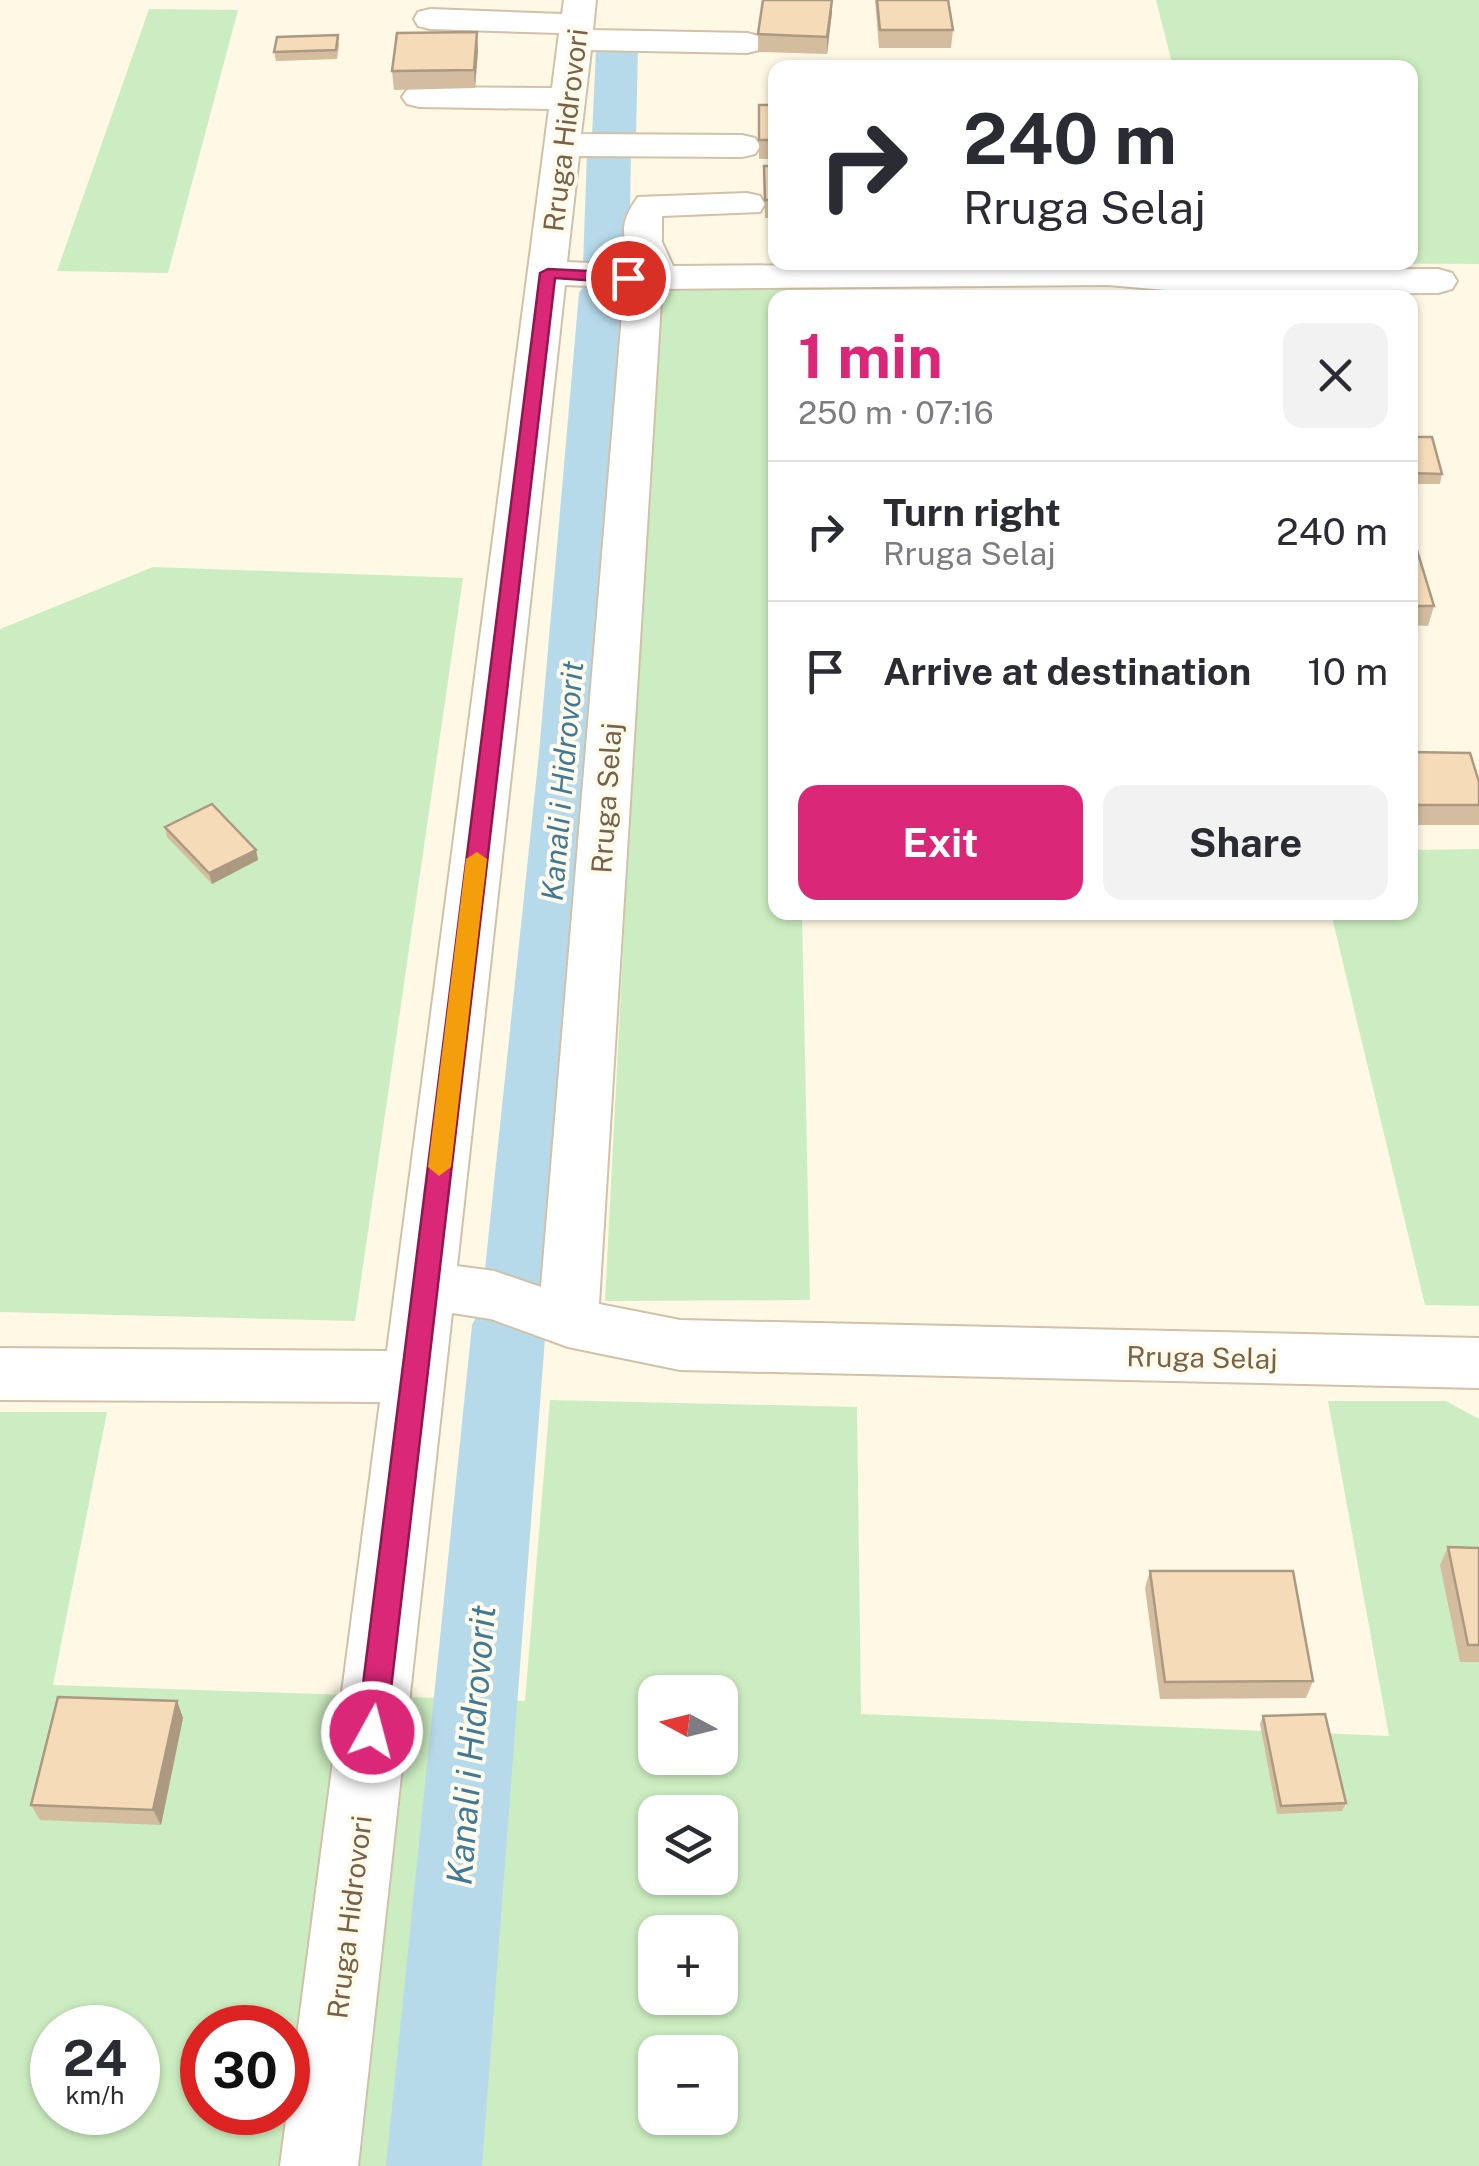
<!DOCTYPE html>
<html lang="en">
<head>
<meta charset="utf-8">
<style>
	body { margin:0; font-family:"Public Sans",sans-serif; background:#f2f2f3; color:#2b2b33; height:100vh; display:flex; flex-direction:column; font-size:38px; white-space:nowrap }
	* { box-sizing:border-box; margin:0 }
	p { font-size:32px; color:#7c7c81 }
	.icon { flex:none; width:55px; height:55px; fill:none; stroke:currentColor; stroke-width:2; stroke-linecap:round; stroke-linejoin:round }
	.map { position:relative; flex:1; overflow:hidden }
	.details { position:absolute; left:768px; top:290px; width:650px; height:630px; display:flex; flex-direction:column; background:#fff; border-radius:20px; box-shadow:0 2px 8px #0004 }
	.details>* { flex:none }
	.hud { position:absolute; left:768px; top:60px; width:650px; height:210px; border-radius:20px; box-shadow:0 2px 8px #0004; background:#fff; color:#2b2b33; overflow:hidden }
	.needle { width:65px; rotate:277deg }
	.fabs { position:absolute; left:638px; top:1675px; display:grid; gap:20px }
	.fabs a { display:grid; place-items:center; width:100px; height:100px; border-radius:20px; background:#fff; box-shadow:0 2px 8px #0004; font-size:50px }
	.speed { position:absolute; left:30px; top:2005px; display:flex; gap:20px; font-size:50px; font-weight:700; text-align:center }
	.speed>* { display:grid; place-content:center; width:130px; height:130px; border-radius:50%; background:#fff; box-shadow:0 2px 8px #0004; line-height:1 }
	.speed small { font-size:25px; font-weight:400 }
	.speed .limit { border:15px solid #d22; background:#fff; color:#111 }
	.pin { position:absolute; display:grid; place-items:center; width:85px; height:85px; color:#fff; margin:-42px; border:5px solid #fff; border-radius:50%; box-shadow:0 2px 10px #0007 }
	.me { position:absolute; width:110px; margin:-55px; rotate:7deg; stroke-linejoin:round; filter:drop-shadow(0 0 8px #0008) }
	.turn { display:flex; align-items:center; gap:35px; height:210px; padding:0 30px; font-size:45px }
	.turn .icon { width:130px; height:130px; stroke-width:2.5 }
	.turn b { display:block; font-size:70px; line-height:85px }
	.round { display:grid; place-items:center; flex:none; width:105px; height:105px; border-radius:20px; background:#f2f2f3 }
	.headline { display:flex; align-items:center; justify-content:space-between; height:170px; padding:0 30px }
	h1 { font-size:60px; font-weight:700; line-height:75px; color:#db2777 }
	.primary-button { display:flex; gap:20px; margin-top:auto; padding:20px 30px }
	.primary-button a { flex:1; height:115px; border-radius:20px; background:#db2777; color:#fff; font-size:40px; font-weight:700; line-height:115px; text-align:center }
	.primary-button a+a { background:#f2f2f3; color:#2b2b33 }
	ul { padding:0; list-style:none }
	li { display:flex; align-items:center; gap:30px; height:140px; padding:0 30px; border-top:2px solid #e1e1e2 }
	li div { flex:1 }
	li b { display:block; font-size:38px }
	li em { font-style:normal }
	.map>svg:first-child { display:block }
	.green { fill:#ccedc1; fill-rule:evenodd }
	.lines { fill:none; stroke-linecap:round; stroke-linejoin:round }
	.canal { fill:#b7daea; fill-rule:evenodd }
	.minor-casing { stroke:#d1c1a9; stroke-width:4 }
	.minor { fill:#fff; fill-rule:evenodd }
	.wall { fill:#d4bc9f }
	.shaded-wall { fill:#ac9982 }
	.building { fill:#f6dbb9; stroke:#ac9982; stroke-width:2.5 }
	.route { fill:#db2777; stroke:#8e194d; stroke-width:2.5 }
	.slow { fill:#f59e0b }
	.labels { text-anchor:middle; dominant-baseline:central; stroke-width:8; stroke-linejoin:round; paint-order:stroke }
	.street-label { font-size:28px; fill:#796147; stroke:#fffbec }
	.water-label { font-size:30px; font-style:italic; fill:#417a96; stroke:#fffbec }
	.near-water-label { font-size:35px; font-style:italic; fill:#417a96; stroke:#fffbec }
</style>
</head>
<body>
<div class="map">
<svg width="1479" height="2166" viewBox="0 0 1479 2166">
	<rect width="100%" height="100%" fill="#fef8e4"/>
	<path class="green" d="M1156,0H1479V264L1292,263L1410,262V68L1173,67Z
		M149,9L238,10L168,273L57,271Z
		M657,290H788V297L775,298V912L802,913L810,1300L605,1301Z
		M153,567L463,578L355,1321L0,1312V629Z
		M1479,849V1306L1425,1305L1331,913L1410,912V850Z
		M550,1400L857,1407L861,1714L1389,1736L1328,1401H1446L1479,1419V2166H0V1412H107L53,1685L525,1701ZM655,1692H720V1758H655ZM655,1812H720V1878H655ZM655,1932H720V1998H655ZM52,2028H138V2112H52ZM202,2028H288V2112H202ZM655,2052H720V2118H655Z"/>
	<g class="lines">
		<path class="canal" d="M617,36L632,39L638,48L636,137L626,147L631,154L629,265L622,275L606,279L590,275L583,265L587,154L597,144L592,137L596,48L602,39Z
			M603,279L620,283L627,293L599,753L557,1269L547,1290L521,1298L495,1290L485,1269L539,753L579,293L586,283Z
			M509,1295L535,1304L546,1325L482,2166H386L472,1325L483,1304Z"/>
		<g class="minor-casing">
			<path id="minor" d="M564,0H596L593,30L747,33L759,36L764,43L759,50L747,53L591,50L581,134L742,135L755,138L760,146L755,154L742,157L579,156L567,262L634,265C621,238 619,222 638,197L747,193L760,196L765,204L760,212L662,216V242L673,266L1108,263L1211,270L1438,269L1452,273L1457,281L1452,289L1438,293L1211,294L1108,285L654,289L661,302L599,1304L680,1320L1479,1338V1388L680,1370L568,1347L491,1319L452,1313L358,2166H280L380,1402L0,1400V1348L387,1351L549,109L419,107L407,104L402,97L407,90L419,87L552,88L559,33L430,29L418,26L414,19L418,12L430,9L562,14ZM565,285L614,287L623,302L541,1287L494,1271L457,1266Z"/>
		</g>
		<use href="#minor" class="minor"/>
	</g>
	<path class="wall" d="M875,0H948L953,30L951,48H879Z
		M832,12L827,54L758,52V34Z
		M338,35L339,45L337,59L276,61L274,52Z
		M478,50L475,88L394,90L392,71Z
		M759,105H775V159H759Z
		M764,166H775V218H765Z
		M978,262H1046V265H978Z
		M1410,437L1442,474L1440,484H1410Z
		M1410,537L1434,606L1428,626L1410,625Z
		M1410,752L1479,782V825H1410Z
		M165,827L256,850L258,860L212,884L167,837Z
		M1448,1547L1479,1548V1662H1460L1440,1565Z
		M1150,1571L1313,1681L1306,1698L1160,1699L1145,1588Z
		M177,1701L183,1718L161,1825L40,1820L31,1805Z
		M1263,1716L1346,1803L1342,1811L1277,1814L1260,1724Z"/>
	<path class="shaded-wall" d="M832,0V12L827,54V37Z
		M477,32L478,50L475,88L474,70Z
		M256,850L258,860L212,884L209,873Z
		M177,1701L183,1718L161,1825L153,1810Z"/>
	<path class="building" d="M763,0H832L827,37L758,34Z
		M877,0H948L953,30H880Z
		M477,32L474,70L392,71L397,33Z
		M338,35L336,50L274,52L277,37Z
		M759,105H775V140H759Z
		M764,166H775V200H765Z
		M1410,437H1432L1442,474L1410,473Z
		M1410,537H1413L1434,606H1410Z
		M1410,752L1470,753L1479,782V805H1411Z
		M212,804L256,850L209,873L165,827Z
		M1448,1547L1479,1548V1645H1468Z
		M1150,1571H1293L1313,1681L1165,1682Z
		M58,1697L177,1701L153,1810L31,1805Z
		M1325,1714L1346,1803L1281,1806L1263,1716Z"/>
	<path class="route" d="M548,269L628,273L636,278L628,283L555,278L386,1732L382,1742L372,1746L361,1742L357,1732L540,273Z"/>
	<path class="slow" d="M477,852L487,859L451,1167L439,1176L428,1167L466,859Z"/>
	<g class="labels">
		<g class="street-label">
			<text transform="translate(565 130) rotate(-83)">Rruga Hidrovori</text>
			<text transform="translate(606 798) rotate(-86)">Rruga Selaj</text>
			<text transform="translate(1202 1357) rotate(1)">Rruga Selaj</text>
			<text transform="translate(349 1917) rotate(-83)">Rruga Hidrovori</text>
		</g>
		<g class="water-label">
			<text transform="translate(562 781) rotate(-85)">Kanali i Hidrovorit</text>
		</g>
		<g class="near-water-label">
			<text transform="translate(471 1745) rotate(-85)">Kanali i Hidrovorit</text>
		</g>
	</g>
</svg>
<div class="fabs">
<a><svg class="needle" viewBox="-14 -14 28 28"><path d="M0-13l5 13h-10z" fill="#e53935"/><path d="M0 13l5-13h-10z" fill="#7c7c81"/></svg></a>
<a><svg class="icon" aria-label="layers" viewBox="0 0 24 24"><path d="M12 4l9 5-9 5-9-5zM3 14l9 5 9-5"/></svg></a>
<a>+</a>
<a>−</a>
</div>
<div class="speed"><div>24<small>km/h</small></div><div class="limit">30</div></div>
<div class="pin" style="left:628px;top:278px;background:#d93025"><svg class="icon" aria-label="arrive" viewBox="0 0 24 24"><path d="M6 21V4h12l-3 4 3 4H6"/></svg></div>
<svg class="me" style="left:372px;top:1732px" viewBox="-20 -20 40 40"><circle r="17" fill="#db2777" stroke="#fff" stroke-width="3"/><path d="M0-11L8 9 0 5-8 9z" fill="#fff"/></svg>
<div class="hud">
<div class="turn"><svg class="icon" aria-label="right" viewBox="0 0 24 24"><path d="M7 20v-9h11M14 6l5 5-5 5"/></svg><div><b>240 m</b>Rruga Selaj</div></div>
</div>
<section class="details">
<div class="headline"><div><h1>1 min</h1><p>250 m · 07:16</p></div><a class="round"><svg class="icon" aria-label="close" viewBox="0 0 24 24"><path d="M6 6l12 12M18 6L6 18"/></svg></a></div>
<ul>
<li><svg class="icon" aria-label="right" viewBox="0 0 24 24"><path d="M7 20v-9h11M14 6l5 5-5 5"/></svg><div><b>Turn right</b><p>Rruga Selaj</p></div><em>240 m</em></li>
<li><svg class="icon" aria-label="arrive" viewBox="0 0 24 24"><path d="M6 21V4h12l-3 4 3 4H6"/></svg><div><b>Arrive at destination</b></div><em>10 m</em></li>
</ul>
<div class="primary-button"><a>Exit</a><a>Share</a></div>
</section>
</div>
</body>
</html>
